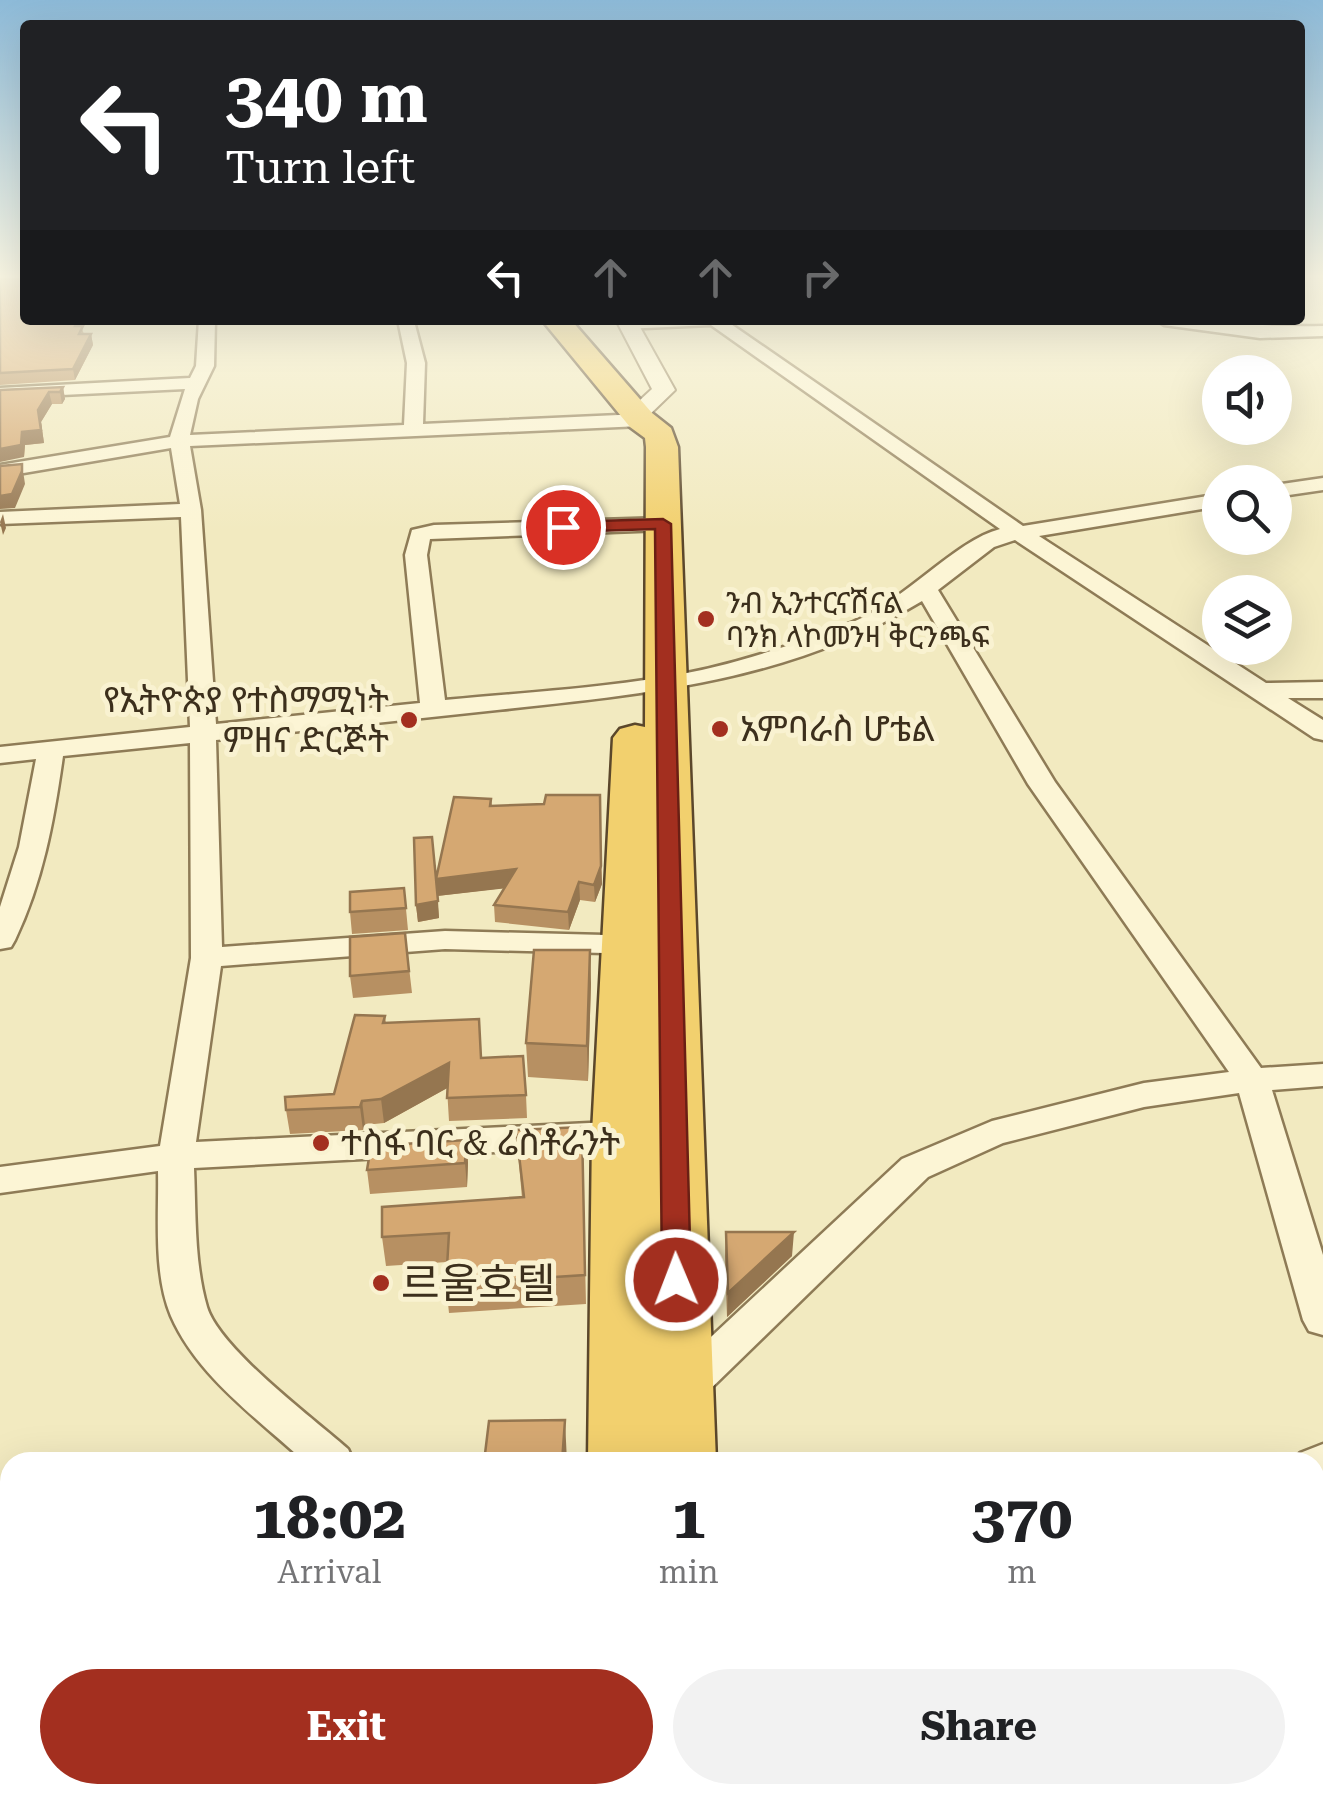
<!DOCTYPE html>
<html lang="en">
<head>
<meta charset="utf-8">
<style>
	body { margin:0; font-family:"Roboto Serif","Noto Sans Ethiopic","Noto Sans KR",serif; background:#f2f2f2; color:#202124; height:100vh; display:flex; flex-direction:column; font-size:38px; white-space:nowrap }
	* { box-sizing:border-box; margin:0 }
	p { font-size:32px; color:#757577 }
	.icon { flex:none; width:55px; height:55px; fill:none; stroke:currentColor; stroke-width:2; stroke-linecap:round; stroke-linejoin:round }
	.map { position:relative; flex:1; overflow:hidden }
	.side { position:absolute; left:0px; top:1452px; width:1325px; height:352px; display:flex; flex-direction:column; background:#fff; border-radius:30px 30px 0 0; box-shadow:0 10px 40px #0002 }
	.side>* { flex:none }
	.banner { position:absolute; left:20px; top:20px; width:1285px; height:305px; border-radius:10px; box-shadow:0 10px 40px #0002; background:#202124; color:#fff; overflow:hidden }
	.buttons { position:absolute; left:1202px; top:355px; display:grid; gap:20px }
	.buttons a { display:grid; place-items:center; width:90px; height:90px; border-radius:50%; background:#fff; box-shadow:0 10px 40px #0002; font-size:50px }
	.pin { position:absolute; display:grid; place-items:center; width:85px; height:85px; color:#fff; margin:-42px; border:5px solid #fff; border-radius:50%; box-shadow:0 2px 10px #0007 }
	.me { position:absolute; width:110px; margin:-55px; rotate:359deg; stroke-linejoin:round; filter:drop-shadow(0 0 8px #0008) }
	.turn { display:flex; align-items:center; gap:35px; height:210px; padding:0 40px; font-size:45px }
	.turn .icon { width:130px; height:130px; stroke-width:2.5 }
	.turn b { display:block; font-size:70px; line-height:85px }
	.lanes { display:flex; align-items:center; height:95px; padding:0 40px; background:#0003; justify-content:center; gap:50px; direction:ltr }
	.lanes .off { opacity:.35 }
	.eta { display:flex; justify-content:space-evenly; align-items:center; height:170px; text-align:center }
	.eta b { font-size:60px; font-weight:700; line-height:70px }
	.button { display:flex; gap:20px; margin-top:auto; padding:20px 40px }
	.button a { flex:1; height:115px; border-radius:60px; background:#a32f1f; color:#fff; font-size:40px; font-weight:700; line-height:115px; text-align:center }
	.button a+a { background:#f2f2f2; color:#202124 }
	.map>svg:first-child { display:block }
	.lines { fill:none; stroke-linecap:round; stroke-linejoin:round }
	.minor-casing { stroke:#8e7b56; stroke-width:5 }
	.tertiary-casing { stroke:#8e7b56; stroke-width:4 }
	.trunk-casing { stroke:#5b472b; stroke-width:5 }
	.minor { fill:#fcf5d5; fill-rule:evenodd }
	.tertiary { fill:#fcf5d5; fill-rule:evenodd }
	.trunk { fill:#f2d06e; fill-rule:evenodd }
	.wall { fill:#b79062 }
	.shaded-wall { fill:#957650 }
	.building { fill:#d5a872; stroke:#957650; stroke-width:2.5 }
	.route { fill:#a32f1f; stroke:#6a1f14; stroke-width:2.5 }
	.poi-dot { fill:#a32f1f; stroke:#f9f2d1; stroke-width:4 }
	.labels { text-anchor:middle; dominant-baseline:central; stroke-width:10; stroke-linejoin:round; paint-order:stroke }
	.far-poi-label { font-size:30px; fill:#3c2f1c; stroke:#f9f2d1; text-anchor:start }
	.poi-label { font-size:35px; fill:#3c2f1c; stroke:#f9f2d1; text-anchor:start }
	.near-poi-label { font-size:42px; fill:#3c2f1c; stroke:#f9f2d1; text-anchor:start }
</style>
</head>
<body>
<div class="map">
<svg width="1323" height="1803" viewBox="0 0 1323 1803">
	<rect width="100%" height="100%" fill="#f2eac0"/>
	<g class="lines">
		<g class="minor-casing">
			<path id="minor" d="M199,320H215L214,366L198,399L190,435L404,425L407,363L399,325L402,320H418L415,325L425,363L423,424L641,414L650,420L641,426L190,446L201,510L216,724L420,703L405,555L412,530L434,525L663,518L674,524L663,530L430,539L427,555L445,700C518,693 592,689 664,677C729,667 792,645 853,622C903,602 956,540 1000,529L711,325L623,329L621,325L629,320H725L1023,526L1220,494V506L1039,536L1266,683L1323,682V698H1288L1323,720V740L1314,738L1015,540L994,547L938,590L1055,782L1261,1068L1323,1064V1086L1272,1090L1323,1255V1335L1309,1331L1303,1320L1239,1093L1144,1107L1003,1143L928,1177L698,1401L683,1406L668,1401L662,1389L668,1377L902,1159L992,1121L1144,1083L1229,1072L1028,784L922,601C790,681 647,694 497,710C404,720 310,730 216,740L222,947L445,931L643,936L654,938L659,945L654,952L643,954L445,949L221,966L196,1142L630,1121L643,1124L648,1133L643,1142L630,1145L194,1168C196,1214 194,1262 207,1307C220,1349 313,1418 348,1449L354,1462H305C258,1419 197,1376 171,1316C153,1273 159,1217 158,1171L0,1193V1167L160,1146L191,958L190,743L63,756C54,820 43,881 15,940L11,947L0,949V907L19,847L36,759L0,763V747L190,727L181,517L0,524V512L180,504L171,448L0,477V465L170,437L185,389L0,398V388L190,378L196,366Z
				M1156,320C1213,320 1266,328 1323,326V336L1260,338L1164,325Z
				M1323,478V490L1275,497V485Z
				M1323,1444V1481L1315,1484V1462H1295L1300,1453Z"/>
		</g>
		<g class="tertiary-casing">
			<path id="tertiary" d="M616,320H636L675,390L646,418L638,420L626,413L652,389Z"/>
		</g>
		<g class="trunk-casing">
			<path id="trunk" d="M542,320H571L652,413L671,428L678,447L716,1462H588L592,1133L613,738L620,729L635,725L645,727L646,447L645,438L630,427Z
				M613,1795H697L696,1803H612Z"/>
		</g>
		<use href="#minor" class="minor"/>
		<use href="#tertiary" class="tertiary"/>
		<use href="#trunk" class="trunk"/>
	</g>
	<path class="wall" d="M0,279L81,326L84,334H91L93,345L75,380L0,385Z
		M63,387L65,399L62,404H52L41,422L44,443L25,445L24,457L0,390Z
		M600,795L602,884L595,902L580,900L569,930L495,922L494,905L504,888L437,896L439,918L418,922L416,905L491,799L492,806L544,804Z
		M404,888L408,930L352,934L350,912Z
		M405,933L412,993L353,998L350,976Z
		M591,983L588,1081L528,1077L526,1043Z
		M385,1016L386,1023L482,1058L526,1095L527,1118L449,1121L447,1088L384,1123L365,1125L363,1130L290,1134L286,1110L334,1094Z
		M582,1127L586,1304L449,1313L446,1284L447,1262L386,1266L382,1237L522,1198L516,1130Z
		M466,1140L468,1163L467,1187L370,1194L367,1170Z
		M726,1232L792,1256L727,1317L725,1256Z"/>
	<path class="shaded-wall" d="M91,334L93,345L75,380L73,369Z
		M63,387L65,399L62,404L60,392Z
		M49,392L52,404L41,422L44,443L25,445L24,457L0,462V449L22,432Z
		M22,464L25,484L15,508L0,509V496Z
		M3,514L6,528L3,535L0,522Z
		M601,866L602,884L595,902L594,885Z
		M516,869L517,887L437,896L436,879Z
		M579,882L580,900L569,930L568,912Z
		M438,901L439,918L418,922L416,905Z
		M590,950L591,983L588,1081L587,1046Z
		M449,1063L451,1086L384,1123L381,1099Z
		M362,1101L365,1125L363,1130L360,1107Z
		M466,1140L468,1163L467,1187L465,1163Z
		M794,1232L792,1256L727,1317L728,1293Z
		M565,1420L567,1462H562Z"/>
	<path class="building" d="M0,279H25V320H77L75,326H83L79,334H91L73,369L0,373Z
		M63,387L60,392H49L38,410L41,430L22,432L21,445L0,449V390Z
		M22,464V471L12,494L0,496V466Z
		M546,795H600L601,866L594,885L579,882L568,912L494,905L516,869L436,879L438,901L416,905L414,838L432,837L436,879L454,797L491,799L490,806L544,804Z
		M404,888L406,908L350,912V892Z
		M405,933L409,971L350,976V937Z
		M534,950H590L587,1046L526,1043Z
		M355,1015L385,1016L383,1023L479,1019L481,1058L523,1056L526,1095L447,1098L449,1063L381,1099L362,1101L360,1107L286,1110L285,1097L334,1094Z
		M582,1127L585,1275L446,1284L449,1233L382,1237V1207L524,1197L516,1130Z
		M466,1140L465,1163L367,1170L371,1146Z
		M726,1232H794L728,1293Z
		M565,1420L562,1462H484L489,1421Z"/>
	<linearGradient id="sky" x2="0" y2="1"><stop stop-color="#8dbad8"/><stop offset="0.52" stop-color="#f9f6e3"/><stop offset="1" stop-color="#f9f6e3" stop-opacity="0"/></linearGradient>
	<rect width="1323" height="532" fill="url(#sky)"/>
	<path class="route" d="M663,519L671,524L691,1280L687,1288L676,1291L666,1288L662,1280L655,529L563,532L555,527L563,522Z"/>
	<g class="poi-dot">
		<circle cx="706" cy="619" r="10"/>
		<circle cx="409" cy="720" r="10"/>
		<circle cx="720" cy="729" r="10"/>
		<circle cx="321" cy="1143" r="10"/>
		<circle cx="381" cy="1283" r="10"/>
	</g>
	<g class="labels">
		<g class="far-poi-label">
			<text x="726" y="602">ንብ ኢንተርናሽናል<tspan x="726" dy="34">ባንክ ላኮመንዛ ቅርንጫፍ</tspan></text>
		</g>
		<g class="poi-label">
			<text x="389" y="700" text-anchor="end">የኢትዮጵያ የተስማሚነት<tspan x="389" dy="40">ምዘና ድርጅት</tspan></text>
			<text x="740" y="729">አምባራስ ሆቴል</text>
			<text x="341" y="1143">ተስፋ ባር &amp; ሬስቶራንት</text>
		</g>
		<g class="near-poi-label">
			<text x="401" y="1283">르울호텔</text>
		</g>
	</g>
</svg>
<div class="buttons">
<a><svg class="icon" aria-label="sound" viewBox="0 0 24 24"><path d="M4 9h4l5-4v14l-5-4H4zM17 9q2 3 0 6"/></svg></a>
<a><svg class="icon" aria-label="search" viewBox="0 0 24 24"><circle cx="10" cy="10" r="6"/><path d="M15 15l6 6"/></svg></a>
<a><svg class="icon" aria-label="layers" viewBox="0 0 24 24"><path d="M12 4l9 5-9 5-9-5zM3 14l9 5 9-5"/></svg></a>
</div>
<div class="pin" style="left:563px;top:527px;background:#d93025"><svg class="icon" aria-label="arrive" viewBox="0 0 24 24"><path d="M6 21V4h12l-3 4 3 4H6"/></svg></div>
<svg class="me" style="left:676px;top:1280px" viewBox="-20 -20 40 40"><circle r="17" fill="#a32f1f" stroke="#fff" stroke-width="3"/><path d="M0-11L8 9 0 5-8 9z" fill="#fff"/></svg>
<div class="banner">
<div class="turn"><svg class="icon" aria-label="left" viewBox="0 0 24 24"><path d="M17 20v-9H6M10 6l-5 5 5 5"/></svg><div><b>340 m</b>Turn left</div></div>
<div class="lanes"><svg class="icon" aria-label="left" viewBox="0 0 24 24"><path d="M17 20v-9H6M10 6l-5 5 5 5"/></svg><svg class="icon off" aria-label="ahead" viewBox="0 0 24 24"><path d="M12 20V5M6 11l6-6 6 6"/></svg><svg class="icon off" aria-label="ahead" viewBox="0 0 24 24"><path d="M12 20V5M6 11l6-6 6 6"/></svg><svg class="icon off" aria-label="right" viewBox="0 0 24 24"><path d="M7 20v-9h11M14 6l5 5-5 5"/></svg></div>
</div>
<section class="side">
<div class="eta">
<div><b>18:02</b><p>Arrival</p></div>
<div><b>1</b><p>min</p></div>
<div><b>370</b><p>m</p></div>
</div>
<div class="button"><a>Exit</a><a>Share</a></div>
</section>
</div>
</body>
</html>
